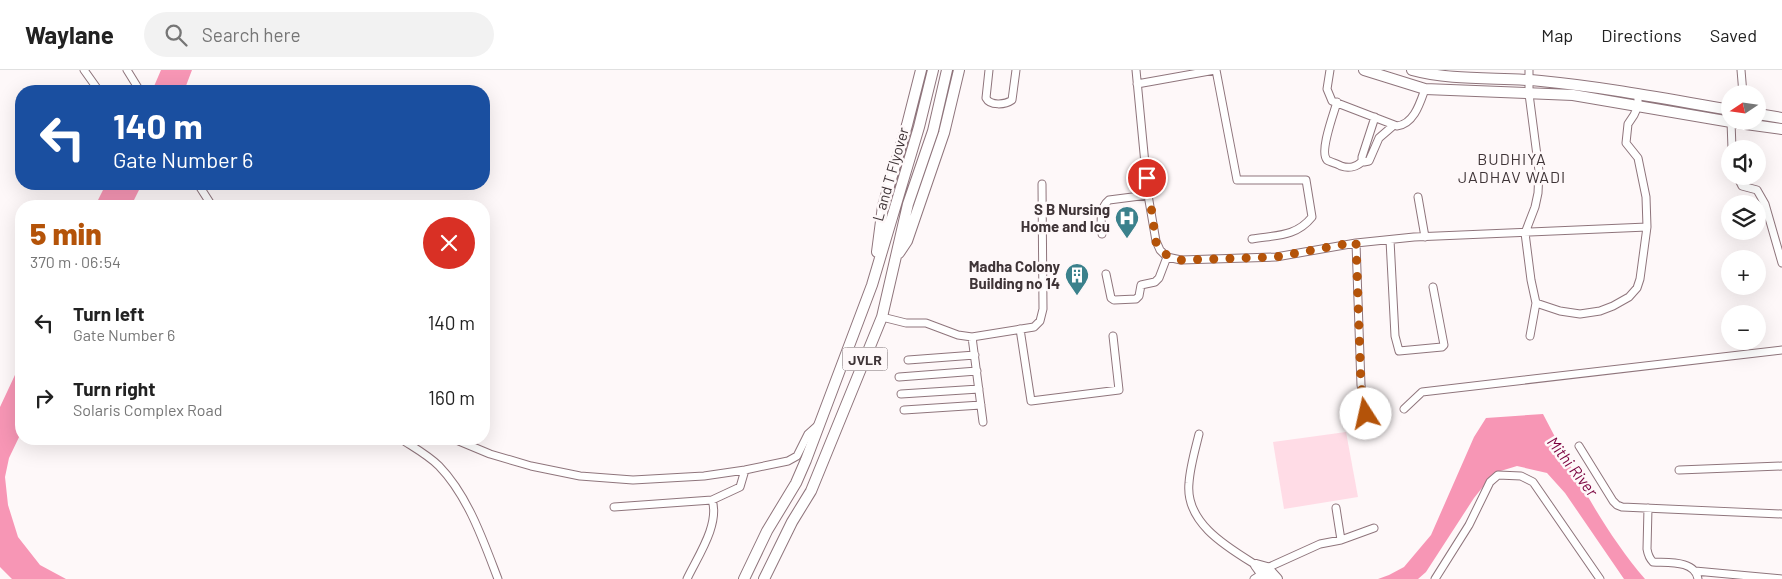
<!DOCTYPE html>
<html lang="en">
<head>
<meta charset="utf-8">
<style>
	body { margin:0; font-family:Barlow,sans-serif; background:#f2f2f2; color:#222; height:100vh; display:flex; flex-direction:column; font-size:19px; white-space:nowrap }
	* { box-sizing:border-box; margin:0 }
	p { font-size:16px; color:#767676 }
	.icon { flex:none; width:28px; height:28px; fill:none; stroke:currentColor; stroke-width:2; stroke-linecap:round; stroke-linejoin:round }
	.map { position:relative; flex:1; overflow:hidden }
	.details { position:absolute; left:15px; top:130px; width:475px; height:245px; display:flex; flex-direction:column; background:#fff; border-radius:20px; box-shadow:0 5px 20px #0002 }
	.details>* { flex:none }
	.guide { position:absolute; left:15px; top:15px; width:475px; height:105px; border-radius:20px; box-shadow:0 5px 20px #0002; background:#1a4fa0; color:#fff; overflow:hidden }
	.needle { width:32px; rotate:257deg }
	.controls { position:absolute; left:1721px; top:15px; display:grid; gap:10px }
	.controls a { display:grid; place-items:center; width:45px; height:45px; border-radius:50%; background:#fff; box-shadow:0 5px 20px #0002; font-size:25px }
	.pin { position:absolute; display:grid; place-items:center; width:42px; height:42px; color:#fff; margin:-21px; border:2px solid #fff; border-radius:50%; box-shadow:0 1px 5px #0007 }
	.me { position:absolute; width:55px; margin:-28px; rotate:350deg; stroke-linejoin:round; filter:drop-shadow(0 0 4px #0008) }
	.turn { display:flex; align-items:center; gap:18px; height:105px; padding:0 15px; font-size:22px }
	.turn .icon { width:65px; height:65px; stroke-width:2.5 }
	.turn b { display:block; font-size:35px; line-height:42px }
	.round { display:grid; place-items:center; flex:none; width:52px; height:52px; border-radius:26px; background:#f2f2f2 }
	.headline { display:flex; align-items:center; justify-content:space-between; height:85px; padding:0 15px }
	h1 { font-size:30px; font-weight:800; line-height:38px; color:#b45309 }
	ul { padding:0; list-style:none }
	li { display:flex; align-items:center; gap:15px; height:75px; padding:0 15px }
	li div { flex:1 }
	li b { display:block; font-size:19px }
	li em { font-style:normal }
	header { display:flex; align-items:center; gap:30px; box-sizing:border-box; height:70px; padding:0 25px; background:#fff; border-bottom:1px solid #e0e0e0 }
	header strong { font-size:24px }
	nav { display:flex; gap:28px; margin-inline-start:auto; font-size:18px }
	.search { width:350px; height:45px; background:#f2f2f2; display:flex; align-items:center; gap:12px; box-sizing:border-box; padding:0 18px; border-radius:28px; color:#767676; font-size:19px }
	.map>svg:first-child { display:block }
	.green { fill:#ffdce6 }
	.water { fill:#f796b5 }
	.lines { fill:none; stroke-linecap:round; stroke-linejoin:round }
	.street-casing { stroke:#8f757c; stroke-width:9 }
	.secondary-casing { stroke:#8f757c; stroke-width:12 }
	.primary-casing { stroke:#8f757c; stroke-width:12 }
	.street { stroke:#fff; stroke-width:7 }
	.secondary { stroke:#fff; stroke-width:10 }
	.primary { stroke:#fff; stroke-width:10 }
	.route { stroke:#b45309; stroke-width:9; stroke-dasharray:0 16.2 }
	.labels { text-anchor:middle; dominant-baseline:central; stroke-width:5; stroke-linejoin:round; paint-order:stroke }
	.shield { fill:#fef8f9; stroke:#786f71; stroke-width:1 }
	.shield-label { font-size:14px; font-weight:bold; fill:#3f3437 }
	.street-label { font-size:15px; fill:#3f3437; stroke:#fef8f9 }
	.poi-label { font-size:15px; font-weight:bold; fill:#3f3437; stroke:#fef8f9; text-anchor:end }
	.neighbourhood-label { font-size:16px; letter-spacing:1px; fill:#3f3437; stroke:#fef8f9 }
	.water-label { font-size:16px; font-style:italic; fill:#7c0440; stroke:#fef8f9 }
</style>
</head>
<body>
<header>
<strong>Waylane</strong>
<div class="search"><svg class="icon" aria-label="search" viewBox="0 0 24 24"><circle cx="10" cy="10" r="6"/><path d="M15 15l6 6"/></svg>Search here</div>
<nav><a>Map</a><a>Directions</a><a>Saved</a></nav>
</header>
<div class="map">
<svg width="1782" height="509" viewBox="0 0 1782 509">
	<rect width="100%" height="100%" fill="#fef8f9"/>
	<path class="green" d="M1346,362L1358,427L1284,439L1273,372Z"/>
	<path class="water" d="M161,0H192L184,21H152Z
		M106,114H142L131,136H95Z
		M21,292V363L9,388L5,407L8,435L18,467L40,495L66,509H12L0,497V337Z
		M1543,344C1573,401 1603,460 1645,509H1624L1565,423L1547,403L1517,396L1494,403L1474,428L1426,502L1418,509H1378L1389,505L1404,497L1431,465L1474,367L1486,348Z"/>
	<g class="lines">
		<g class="street-casing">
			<path id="street" d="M84,0L99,21
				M127,0L140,21
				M989,0L986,28C990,36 1005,35 1012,30L1016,0
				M1136,0L1148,125L1156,171L1160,180L1167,187
				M1216,0L1237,110H1306L1312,147C1296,167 1276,165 1252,169
				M1330,0L1327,19L1332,31L1397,56C1414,54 1420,33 1425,19
				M1529,0V24L1539,101L1538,123L1535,137L1525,163L1531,210L1536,233L1560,241L1580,244L1600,241L1613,236L1629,227L1637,218L1640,209L1647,157L1646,127L1638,88L1626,73L1628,54L1634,45L1638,36V24
				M1741,0L1743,24
				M1137,14L1215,0
				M1337,32C1334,43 1319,82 1327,90C1330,92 1338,94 1341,96C1350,99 1356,97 1363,91
				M1375,47L1362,87V90L1364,92L1369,91L1379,68L1394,55
				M1731,51L1732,79
				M1737,106L1742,116L1757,120L1765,134L1782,193
				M198,114L212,136
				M1418,127L1425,167
				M1102,164C1101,153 1099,138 1109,130L1148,125
				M1390,170L1395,266L1399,281L1442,277L1444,275L1433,217
				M1356,173L1361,315L1366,343
				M1167,187L1181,190L1276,187L1356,173L1414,167L1647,157
				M1106,204L1111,228L1114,230L1136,229L1139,226L1141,215L1155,212L1159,208L1167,187
				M882,247L906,253H926L958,265L972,267L1034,257L1040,251L1043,239L1042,114
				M1020,259L1031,331L1119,320L1113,266
				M1530,266L1536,233
				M972,267L983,352
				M908,290L975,285
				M899,307L977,301
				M901,324L979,319
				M1404,339L1422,322L1782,280
				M904,340L981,335
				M1199,364C1195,380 1190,397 1189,413C1185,453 1227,477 1256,495
				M401,369C413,377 428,385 439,396C468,426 483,470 498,509
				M454,369L490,384L531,396L580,406L633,410L704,406L745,400L788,391L797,386L808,364L818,355
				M1579,376L1613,431L1617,435L1622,437L1782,444
				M1679,400L1782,396
				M712,430L740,417L745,400
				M614,437L712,430C720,454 698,486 687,509
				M1336,438L1341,470
				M1648,438L1647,479C1648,485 1649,488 1653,492C1668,493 1695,490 1698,509
				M1695,501L1782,509
				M1254,509L1262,504L1267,498L1320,474L1341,470L1374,458
				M1435,509L1469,455L1490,412L1498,405L1521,406L1533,412L1600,509"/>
		</g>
		<g class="secondary-casing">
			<path id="secondary" d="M1256,495L1267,498L1277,509
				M1256,495L1266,509"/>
		</g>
		<g class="primary-casing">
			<path id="primary" d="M1364,0L1425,19L1573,25L1731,52L1782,59
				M1412,0C1452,11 1499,7 1541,11C1604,17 1667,29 1730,40
				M1758,44L1782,48
				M877,182L883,136L907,55L921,0
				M899,183L907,171L944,63L959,0
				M744,509L767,461L796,413L806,390L872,215L919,57L933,0
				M764,509L792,452L811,421L882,247L908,134L933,61L947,0"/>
		</g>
		<use href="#street" class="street"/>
		<use href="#secondary" class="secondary"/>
		<use href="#primary" class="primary"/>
	</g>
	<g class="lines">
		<path class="route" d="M1147,108L1156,172C1162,184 1168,187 1181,190L1276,187L1356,172L1361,315L1366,344"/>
	</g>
	<defs>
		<g id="hospital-pin" transform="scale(1.25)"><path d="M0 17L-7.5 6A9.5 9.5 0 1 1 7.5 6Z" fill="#3b818c" stroke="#fef8f9"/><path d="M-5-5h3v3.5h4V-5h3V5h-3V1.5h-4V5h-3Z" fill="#fff"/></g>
		<g id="building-pin" transform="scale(1.25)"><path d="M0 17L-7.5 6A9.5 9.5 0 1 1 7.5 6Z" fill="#3b818c" stroke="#fef8f9"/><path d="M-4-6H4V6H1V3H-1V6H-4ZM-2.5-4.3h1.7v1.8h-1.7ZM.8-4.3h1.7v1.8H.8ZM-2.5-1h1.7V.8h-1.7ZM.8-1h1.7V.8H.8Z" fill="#fff"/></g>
	</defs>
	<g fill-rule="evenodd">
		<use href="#hospital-pin" x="1127" y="148"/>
		<use href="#building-pin" x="1077" y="205"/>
	</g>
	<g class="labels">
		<rect class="shield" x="842.5" y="277.5" width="45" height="23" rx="4"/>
		<g class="shield-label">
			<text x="865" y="289">JVLR</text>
		</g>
		<g class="street-label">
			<text transform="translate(890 104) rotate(-74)">L and T Flyover</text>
		</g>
		<g class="poi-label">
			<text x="1110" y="139">S B Nursing<tspan x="1110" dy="17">Home and Icu</tspan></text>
			<text x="1060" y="196">Madha Colony<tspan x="1060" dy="17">Building no 14</tspan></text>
		</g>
		<g class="neighbourhood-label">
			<text x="1512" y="88">BUDHIYA<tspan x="1512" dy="18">JADHAV WADI</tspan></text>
		</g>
		<g class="water-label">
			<text transform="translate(1573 396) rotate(52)">Mithi River</text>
		</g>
	</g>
</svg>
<div class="controls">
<a><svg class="needle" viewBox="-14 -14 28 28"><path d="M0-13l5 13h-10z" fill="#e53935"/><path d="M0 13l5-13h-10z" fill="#767676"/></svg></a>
<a><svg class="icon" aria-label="sound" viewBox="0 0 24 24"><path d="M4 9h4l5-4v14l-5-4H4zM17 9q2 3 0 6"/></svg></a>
<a><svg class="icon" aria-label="layers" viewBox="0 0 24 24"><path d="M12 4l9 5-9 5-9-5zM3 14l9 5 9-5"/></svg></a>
<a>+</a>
<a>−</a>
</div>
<div class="pin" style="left:1147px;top:108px;background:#d93025"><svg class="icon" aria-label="arrive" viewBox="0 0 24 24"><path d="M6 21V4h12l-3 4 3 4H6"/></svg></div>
<svg class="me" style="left:1366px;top:344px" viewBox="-20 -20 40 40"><circle r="19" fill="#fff"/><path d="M0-13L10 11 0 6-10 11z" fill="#b45309"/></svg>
<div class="guide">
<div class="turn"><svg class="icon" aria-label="left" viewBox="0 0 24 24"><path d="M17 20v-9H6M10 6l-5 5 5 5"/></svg><div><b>140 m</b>Gate Number 6</div></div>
</div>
<section class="details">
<div class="headline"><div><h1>5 min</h1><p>370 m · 06:54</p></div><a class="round" style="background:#d93025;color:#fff"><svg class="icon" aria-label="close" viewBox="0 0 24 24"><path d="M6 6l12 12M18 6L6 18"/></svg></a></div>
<ul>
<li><svg class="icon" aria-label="left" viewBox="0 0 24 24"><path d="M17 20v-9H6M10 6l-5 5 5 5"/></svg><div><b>Turn left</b><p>Gate Number 6</p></div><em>140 m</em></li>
<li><svg class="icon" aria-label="right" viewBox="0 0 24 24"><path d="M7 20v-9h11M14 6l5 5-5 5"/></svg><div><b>Turn right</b><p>Solaris Complex Road</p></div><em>160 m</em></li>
</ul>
</section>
</div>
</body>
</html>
